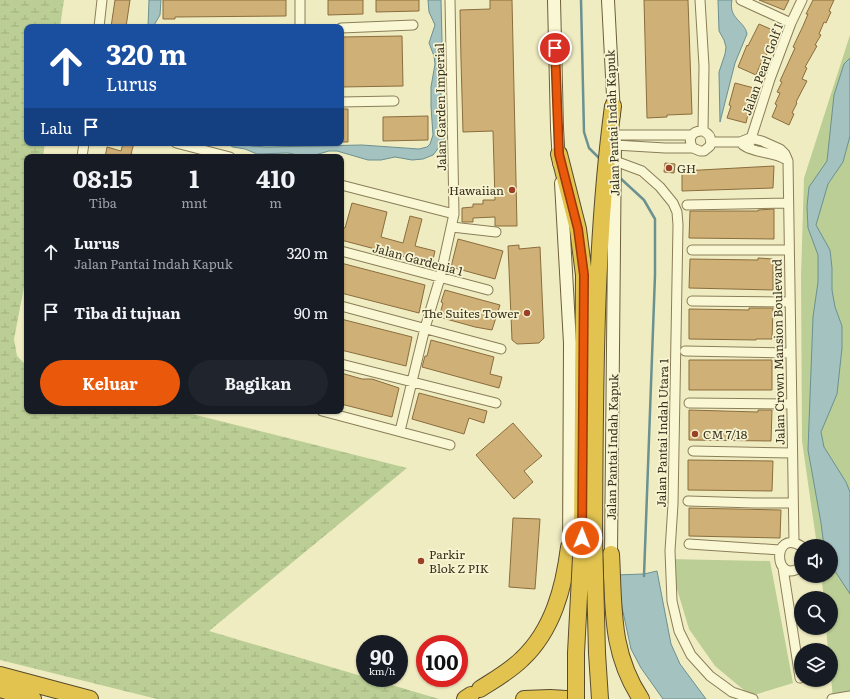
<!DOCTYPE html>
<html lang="id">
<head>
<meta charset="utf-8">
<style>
	body { margin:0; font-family:Literata,serif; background:#20242c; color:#f1f3f6; height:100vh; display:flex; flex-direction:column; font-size:15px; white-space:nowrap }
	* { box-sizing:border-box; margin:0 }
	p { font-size:13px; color:#9ea1a6 }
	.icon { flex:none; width:22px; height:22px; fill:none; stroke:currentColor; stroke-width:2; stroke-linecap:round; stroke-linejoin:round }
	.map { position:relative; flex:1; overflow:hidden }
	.side { position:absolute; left:24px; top:154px; width:320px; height:260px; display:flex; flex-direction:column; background:#171b24; border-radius:8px; box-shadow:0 1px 3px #0004 }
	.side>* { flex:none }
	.top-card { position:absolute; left:24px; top:24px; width:320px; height:122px; border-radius:8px; box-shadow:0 1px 3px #0004; background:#1a4fa0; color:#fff; overflow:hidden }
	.buttons { position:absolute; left:794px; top:539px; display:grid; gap:8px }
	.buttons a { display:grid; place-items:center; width:44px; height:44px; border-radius:50%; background:#171b24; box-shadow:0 1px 3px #0004; font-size:20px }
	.speed { position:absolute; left:356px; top:635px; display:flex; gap:8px; font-size:20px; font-weight:700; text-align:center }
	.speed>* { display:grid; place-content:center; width:52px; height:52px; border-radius:50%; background:#171b24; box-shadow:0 1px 3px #0004; line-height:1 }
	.speed small { font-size:10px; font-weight:400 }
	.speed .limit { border:6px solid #d22; background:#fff; color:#111 }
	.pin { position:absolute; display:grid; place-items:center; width:34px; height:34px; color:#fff; margin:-17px; border:2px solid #fff; border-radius:50%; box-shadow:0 1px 4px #0007 }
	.me { position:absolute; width:44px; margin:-22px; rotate:1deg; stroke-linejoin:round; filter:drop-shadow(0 0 3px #0008) }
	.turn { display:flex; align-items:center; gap:14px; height:84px; padding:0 16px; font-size:18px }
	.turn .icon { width:52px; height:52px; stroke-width:2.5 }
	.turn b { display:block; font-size:28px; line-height:34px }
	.then { display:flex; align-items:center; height:38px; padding:0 16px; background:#0003; gap:8px; font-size:15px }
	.eta { display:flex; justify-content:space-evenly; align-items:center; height:68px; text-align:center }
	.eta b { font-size:24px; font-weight:700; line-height:28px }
	.button { display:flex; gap:8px; margin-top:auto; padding:8px 16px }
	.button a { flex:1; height:46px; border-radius:24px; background:#ea580c; color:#fff; font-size:16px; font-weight:700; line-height:46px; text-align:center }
	.button a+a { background:#20242c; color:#f1f3f6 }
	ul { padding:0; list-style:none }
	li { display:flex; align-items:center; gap:12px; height:60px; padding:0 16px }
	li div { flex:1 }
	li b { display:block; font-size:15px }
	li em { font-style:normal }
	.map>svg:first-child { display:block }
	.green { fill:#bbce95 }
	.wetland { fill:url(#wetland-marsh) }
	.water { fill:#a4c2c0; stroke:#6b9190 }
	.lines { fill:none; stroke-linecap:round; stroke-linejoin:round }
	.stream { stroke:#6b9190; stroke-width:2.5 }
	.building { fill:#cfb076; stroke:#8a6d3d }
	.street-casing { stroke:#8a7e58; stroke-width:11 }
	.secondary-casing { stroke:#6c5f3b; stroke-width:14 }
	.highway-casing { stroke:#584b2d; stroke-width:18 }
	.street { stroke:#faf7d5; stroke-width:9 }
	.secondary { stroke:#faf7d5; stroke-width:12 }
	.highway { stroke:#e2c34f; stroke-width:16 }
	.highway-bridge-casing { stroke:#584b2d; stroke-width:18; stroke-linecap:butt }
	.highway-bridge { stroke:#e2c34f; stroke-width:16 }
	.route-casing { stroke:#983908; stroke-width:10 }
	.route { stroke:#ea580c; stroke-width:7 }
	.poi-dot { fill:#9b4026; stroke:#f7f4d2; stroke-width:1.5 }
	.labels { text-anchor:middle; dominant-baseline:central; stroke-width:3.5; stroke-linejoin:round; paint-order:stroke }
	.street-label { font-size:12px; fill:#39311d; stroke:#f7f4d2 }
	.poi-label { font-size:12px; fill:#39311d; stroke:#f7f4d2; text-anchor:start }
</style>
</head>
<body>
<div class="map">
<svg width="850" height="699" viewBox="0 0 850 699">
	<defs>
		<pattern id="wetland-marsh" width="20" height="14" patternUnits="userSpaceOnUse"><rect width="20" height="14" fill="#bbce95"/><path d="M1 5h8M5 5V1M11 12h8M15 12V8" fill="none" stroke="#a2b180"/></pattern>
	</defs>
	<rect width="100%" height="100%" fill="#f0ecc2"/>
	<path class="green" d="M850,35V699H833L831,678V650H828L826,628H831V598H824L821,576H831V546H817L802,441L801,276L804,178Z
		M668,559L770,561L793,683L751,696L715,666L689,629Z"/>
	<path class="wetland" d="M0,0H64L60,27H27V143H45L43,157H27V271L14,339L17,356L27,366V411H180L407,468L209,631L439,699H157L0,660Z"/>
	<path class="water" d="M149,0H161L160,15L153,27H148Z
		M428,0H441L443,81L441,91V108L445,129L444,141L433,155L423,159L412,160L395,157L381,160H368L337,151H329L308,157L288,153L257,154L245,149L233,147L226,143H246L252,146L266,147L362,145L419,149L427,147L430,144L433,135L431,107V87L435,64L434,56L429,43L435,25L429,12Z
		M718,0H732C728,19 745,21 747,34L735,63L720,122L719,72L725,54L726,47L724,40L719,31Z
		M850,58V136L843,162L828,184L816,225L830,250L832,268V290L835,307L842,326V348L837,394L821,432L824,447L846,482L850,492V594L831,565V546H824L821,523L808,450L813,317L818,282V255L808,228L807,206L809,187L827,161L834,95L844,64Z
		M657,571L671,644L680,664L706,699H663L641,668L631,649L615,575L644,574Z"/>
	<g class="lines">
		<path class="stream" d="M581,0L584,132L589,148L601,160
			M619,177L644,200L655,219V275L644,576"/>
	</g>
	<path class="building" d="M115,0H130L126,27H111Z
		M163,0H286V16L175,17V19H163Z
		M328,0H363V14L328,15Z
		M376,0H419V11L376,12Z
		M490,0H512L517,226H495V217L473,218V222H462V208L473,207V204H483V200H495L493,131L463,132L461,60L460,10L490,9Z
		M644,0H688L692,114L667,115V117L647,118Z
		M759,0H789L784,10Z
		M813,0H834L829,11L831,12L826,23L824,22L819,34L821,35L815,45L817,46L805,67L807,68L802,79L807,81L796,102L797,103L792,113L794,114L789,125L772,117L777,105L775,104L780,93L777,92L782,82L780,81L795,48L793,47L803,26L808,14H806Z
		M759,24L775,31L766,53L767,54L763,64L761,63L756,75L738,67L747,45L748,46Z
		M402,36L403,86L341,87V37Z
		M735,83L754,88L746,123L727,118L731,106L729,105Z
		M341,109H348V142H341Z
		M428,116V140L383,141V117Z
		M123,143H134L131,154L136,155V157H105L107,147L121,151Z
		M665,163L675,164L674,173L664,172Z
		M774,166L773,188L682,191V171Z
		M352,203L387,212L381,237L403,243L410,216L422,219L415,246L435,251L432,264L341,240V227L345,228Z
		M774,209V239L689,238L690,211H758V210Z
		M458,239L503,251L495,279L451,267Z
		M519,245V249L540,247L544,338L539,343L517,344L512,340L508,246Z
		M758,258L773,259V290L689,288L690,259L758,260Z
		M341,263L425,285L419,313L341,293Z
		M445,290L500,305L492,330L475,327L439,317L443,303L441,302Z
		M749,308H773L772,339H756V340L689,339V309L749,310Z
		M341,319L412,337L406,366L341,350Z
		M431,340L494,357L490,374L502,377L499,388L422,367L425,356H427Z
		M689,360H772V390H689Z
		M341,373L362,379H372L399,388L392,417L341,404Z
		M419,393L487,411L484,423L469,418L464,434L412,419Z
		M689,410L758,412V410H772L771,441L689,440Z
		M513,423L542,456L524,471L533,482L514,499L476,455Z
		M688,460L773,461L772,491L688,490Z
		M689,508L781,510L780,538L689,536Z
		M513,518L540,519L535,589L509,587Z"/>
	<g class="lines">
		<g class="street-casing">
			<path id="street" d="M300,0V27
				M700,0L704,66L703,131
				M741,0L791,23
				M99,27L102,0
				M341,28L413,25
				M341,102L394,101
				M614,135H691
				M711,142H740L750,138L762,141L780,149L785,154L788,161L794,543
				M176,143L230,157
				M615,145L665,148H693L700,151H704L710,146C712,139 710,134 703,131C692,130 687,139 693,148
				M743,145C755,154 773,151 787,160
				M748,148L770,79L791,23L802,0
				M82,157L84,143
				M615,161L642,171L660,187L673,203L677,212L678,225L673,504L670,551L672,601L679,631L691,655L710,676L732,692L753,699
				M341,185L454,214
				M687,205L788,203
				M452,227L496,232
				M692,250H789
				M341,251L488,290
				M692,301L790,302
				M341,306L501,349
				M685,351L791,353
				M341,364L496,403
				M689,403L791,404
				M322,411L450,445
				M400,431L425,328L440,278L454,214L450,0
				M693,451L792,453
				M688,501L754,503H792
				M689,544L780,550
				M801,546C772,528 773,586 801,567
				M783,568L800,678
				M832,699L850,696"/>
		</g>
		<g class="secondary-casing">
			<path id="secondary" d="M554,0L557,128L559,163
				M608,0L614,115
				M561,183L570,343L569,554
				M610,563L611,554L615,141"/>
		</g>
		<g class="highway-casing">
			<path id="highway" d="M559,154L578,229L584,275L582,538
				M594,538C595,394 594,249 613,106
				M611,554C614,607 610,652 641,699
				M597,653L600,699
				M0,675L90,699
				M0,689L33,699
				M480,689C494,680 510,671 522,659C553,630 564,587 569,547
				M465,699L471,695
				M524,699L550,698L566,699"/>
		</g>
		<use href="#street" class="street"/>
		<use href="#secondary" class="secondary"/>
		<use href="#highway" class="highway"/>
		<g class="highway-bridge-casing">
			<path id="highway-bridge" d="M594,538L597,653
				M576,699V653L582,538"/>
		</g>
		<use href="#highway-bridge" class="highway-bridge"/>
	</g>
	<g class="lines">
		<g class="route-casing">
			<path id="route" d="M555,48L559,154L578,229L584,275L582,538"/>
		</g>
		<use href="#route" class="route"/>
	</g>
	<g class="poi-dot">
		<circle cx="669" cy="168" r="4"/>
		<circle cx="512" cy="190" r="4"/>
		<circle cx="527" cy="313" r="4"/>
		<circle cx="695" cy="434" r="4"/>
		<circle cx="421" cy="561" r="4"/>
	</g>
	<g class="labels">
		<g class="street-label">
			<text transform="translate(762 69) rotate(-70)">Jalan Pearl Golf I</text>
			<text transform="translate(440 107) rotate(-91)">Jalan Garden Imperial</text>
			<text transform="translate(612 123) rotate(-92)">Jalan Pantai Indah Kapuk</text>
			<text transform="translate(418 259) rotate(15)">Jalan Gardenia 1</text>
			<text transform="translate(778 352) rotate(-91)">Jalan Crown Mansion Boulevard</text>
			<text transform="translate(662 433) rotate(-89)">Jalan Pantai Indah Utara 1</text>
			<text transform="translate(612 447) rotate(-89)">Jalan Pantai Indah Kapuk</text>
		</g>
		<g class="poi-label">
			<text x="677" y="168">GH</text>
			<text x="504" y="190" text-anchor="end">Hawaiian</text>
			<text x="519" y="313" text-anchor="end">The Suites Tower</text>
			<text x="703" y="434">CM 7/18</text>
			<text x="429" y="554">Parkir<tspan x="429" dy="14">Blok Z PIK</tspan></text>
		</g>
	</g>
</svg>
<div class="buttons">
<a><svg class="icon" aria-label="sound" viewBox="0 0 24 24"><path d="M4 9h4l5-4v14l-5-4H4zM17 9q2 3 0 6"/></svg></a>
<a><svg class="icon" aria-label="search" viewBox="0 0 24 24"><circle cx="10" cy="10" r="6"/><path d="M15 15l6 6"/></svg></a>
<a><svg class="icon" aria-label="layers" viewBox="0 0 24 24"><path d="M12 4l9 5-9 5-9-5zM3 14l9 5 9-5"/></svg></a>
</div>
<div class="speed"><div>90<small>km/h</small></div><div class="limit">100</div></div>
<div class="pin" style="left:555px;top:48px;background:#d93025"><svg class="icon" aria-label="arrive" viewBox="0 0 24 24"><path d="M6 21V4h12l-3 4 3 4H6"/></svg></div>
<svg class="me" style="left:582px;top:538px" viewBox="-20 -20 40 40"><circle r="17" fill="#ea580c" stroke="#fff" stroke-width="3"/><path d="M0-11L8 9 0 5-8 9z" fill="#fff"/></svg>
<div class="top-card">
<div class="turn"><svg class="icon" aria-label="ahead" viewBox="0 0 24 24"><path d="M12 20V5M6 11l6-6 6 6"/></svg><div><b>320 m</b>Lurus</div></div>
<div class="then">Lalu<svg class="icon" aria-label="arrive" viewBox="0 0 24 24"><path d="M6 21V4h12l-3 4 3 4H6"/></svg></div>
</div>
<section class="side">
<div class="eta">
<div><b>08:15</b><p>Tiba</p></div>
<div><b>1</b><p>mnt</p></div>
<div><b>410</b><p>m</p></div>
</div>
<ul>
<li><svg class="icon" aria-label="ahead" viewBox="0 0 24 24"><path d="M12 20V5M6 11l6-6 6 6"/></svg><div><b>Lurus</b><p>Jalan Pantai Indah Kapuk</p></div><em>320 m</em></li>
<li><svg class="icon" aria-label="arrive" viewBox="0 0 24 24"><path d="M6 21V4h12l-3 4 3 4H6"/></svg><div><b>Tiba di tujuan</b></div><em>90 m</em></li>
</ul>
<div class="button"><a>Keluar</a><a>Bagikan</a></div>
</section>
</div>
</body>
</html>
